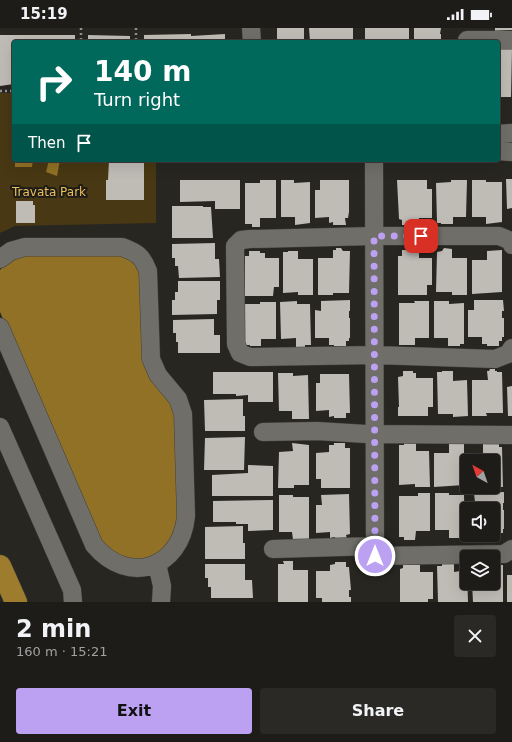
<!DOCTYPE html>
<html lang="en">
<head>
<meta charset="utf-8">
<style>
	body { margin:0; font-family:"DejaVu Sans",sans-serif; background:#2b2926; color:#f1f3f6; height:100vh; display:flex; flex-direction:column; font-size:15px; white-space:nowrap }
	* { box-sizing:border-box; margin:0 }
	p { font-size:13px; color:#a1a1a2 }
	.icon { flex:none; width:22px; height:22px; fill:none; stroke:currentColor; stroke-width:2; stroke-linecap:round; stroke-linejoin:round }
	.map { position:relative; height:574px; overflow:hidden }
	.side { display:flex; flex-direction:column; background:#1e1c19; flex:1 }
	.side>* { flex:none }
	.guide { position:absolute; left:12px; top:12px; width:488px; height:122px; border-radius:4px; box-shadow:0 4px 16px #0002,0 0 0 1px #3c3a38; background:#00695c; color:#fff; overflow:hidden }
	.needle { width:26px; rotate:320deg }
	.fabs { position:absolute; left:460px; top:426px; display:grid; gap:8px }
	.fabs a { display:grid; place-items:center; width:40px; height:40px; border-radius:4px; background:#1e1c19; box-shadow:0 4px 16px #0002,0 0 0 1px #3c3a38; font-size:20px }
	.pin { position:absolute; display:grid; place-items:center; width:34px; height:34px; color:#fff; margin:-17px; border-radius:8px; box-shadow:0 2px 6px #0006 }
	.me { position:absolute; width:44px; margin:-22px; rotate:0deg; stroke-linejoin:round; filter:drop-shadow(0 0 3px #0008) }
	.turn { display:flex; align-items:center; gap:14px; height:84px; padding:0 16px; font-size:18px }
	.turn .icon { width:52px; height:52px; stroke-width:2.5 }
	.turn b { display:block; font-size:28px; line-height:34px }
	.then { display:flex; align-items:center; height:38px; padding:0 16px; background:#0003; gap:8px; font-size:15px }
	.round { display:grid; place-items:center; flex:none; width:42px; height:42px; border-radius:4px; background:#2b2926 }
	.head { display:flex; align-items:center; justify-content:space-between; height:68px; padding:0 16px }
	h1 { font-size:24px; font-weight:700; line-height:30px }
	.action { display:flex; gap:8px; margin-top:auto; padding:8px 16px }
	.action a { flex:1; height:46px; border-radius:4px; background:#bca0f2; color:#111; font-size:16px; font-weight:700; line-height:46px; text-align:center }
	.action a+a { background:#2b2926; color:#f1f3f6 }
	.status { display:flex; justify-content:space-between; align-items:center; height:28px; padding:0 20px; background:#1e1c19; direction:ltr }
	.status svg { height:11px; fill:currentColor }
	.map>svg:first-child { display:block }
	.green { fill:#483813 }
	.water { fill:#917126 }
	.building { fill:#bfbcb6 }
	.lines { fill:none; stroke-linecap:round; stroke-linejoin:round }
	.minor-casing { stroke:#43413d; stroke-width:19 }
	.highway-casing { stroke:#43413d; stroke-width:23 }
	.path { stroke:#94928e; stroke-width:2.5; stroke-dasharray:2 3; stroke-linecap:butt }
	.minor { stroke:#706e68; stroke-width:18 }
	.highway { stroke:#9d7c2d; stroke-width:22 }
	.route { stroke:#bca0f2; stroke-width:7; stroke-dasharray:0 12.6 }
	.labels { text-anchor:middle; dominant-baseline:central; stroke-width:4; stroke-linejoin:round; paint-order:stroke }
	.park-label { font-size:12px; fill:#ebbf59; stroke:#1e1c18 }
</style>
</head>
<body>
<div class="status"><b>15:19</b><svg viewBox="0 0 49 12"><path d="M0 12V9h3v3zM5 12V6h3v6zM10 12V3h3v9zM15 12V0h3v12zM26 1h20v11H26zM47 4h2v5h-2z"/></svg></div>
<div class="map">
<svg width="512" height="574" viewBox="0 0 512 574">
	<rect width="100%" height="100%" fill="#282621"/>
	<path class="green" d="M0,65H14V132H156V195L15,198L0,205Z"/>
	<path class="water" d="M15,132H33L32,139H15Z
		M49,132H60L57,148L46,144Z
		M24,226H123L141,242L145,337L176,382L181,496L158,527L142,534L112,526L98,508L0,284V242L8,233Z"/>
	<path class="building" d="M277,0H304V14H277Z
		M309,0H353V14H310Z
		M365,0H409V14H365Z
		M414,0H441L440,6H441V14H414Z
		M495,0H512V2L495,3Z
		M191,6V8L225,6V14H144V7Z
		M0,7H75V14H14V56L0,58Z
		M88,7L130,8V14H88Z
		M498,21H512L511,69H498Z
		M109,132H144V172H106V152H108Z
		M506,151H512V180L507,181Z
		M180,152H240V181H215V173L180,174Z
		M260,152H276V190H260V199H252V196H245V155H260Z
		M281,152H294V155L310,154V195L295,197V189H281Z
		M320,152H349V184L348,190H345L346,197H333V194L329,195V189L315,190V162H320Z
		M397,152H427V161H432V190H419V195H412V197H402V192L399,191Z
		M451,152H467L466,189H453V196H441V195H437L436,155L451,154Z
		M472,152H486V154H502V194L486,196V189H472Z
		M16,173H33V177H35V195H16Z
		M172,178H203V179H211L213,210H172Z
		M215,215V231H219L220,249L179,250L178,238H175V230H172V216Z
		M336,220H341L343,223H350L349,265H333V267H318V230H333V222H336Z
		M444,220L452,221V230H467V267H452V264H436L437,224L442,223Z
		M402,222H413V225H419V230H432V257H427V267H398V228H402Z
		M502,222V264L472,266V232H487V223Z
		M249,223H260V225H265V230H279V259H274L273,268H245V228H249Z
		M288,223H298V231H313V267H298V264L283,265V224H288Z
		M178,253H220V272H217V286L172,287V272H175V264H178Z
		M350,272V283H349V290H350V310H349V313H346V318H334V317H329V310H315V282L321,283V273Z
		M474,272H503L504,283H502V290H504V309H502V313H499V318H487V316H482V309H468V282H474Z
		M297,273V276H310L311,317H305V320H296V310L281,311L280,274Z
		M414,273H429V310H415V317H399V275H415Z
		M434,273H449V276L464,275V316H460V318H448V310H434Z
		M260,274H276V311H261V318H250V317H245V276H260Z
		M214,291V307H220V325H178V314H176V305H173V292Z
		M490,341H495V343H497V344H502L503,385H486L487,388H472V352H488L487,343H489Z
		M403,343H413V345H416V350H433V379H428V388H398V379H399L398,349L403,348Z
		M442,343H453V353L467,352L468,388L453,389V386H438L437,344H442Z
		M213,344H273V374H248V367L236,368V366H213Z
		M278,345H293V348L308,347L309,391H292V383H279Z
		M320,346H349L350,385H346V390H334V388L329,389V382L316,383V355H320Z
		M512,358V388H508L507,359Z
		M243,371V388H245V403H205L204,372Z
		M245,409L244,442H204L205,410Z
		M459,413V416H464V457L434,459V425H449V414Z
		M292,415L309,417V457H294V460H278L279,424L293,423Z
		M334,415H345V420H350V460H321V451H316V425L329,424V417H334Z
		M404,415H416V423H429L430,459H415V456L399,457V417H404Z
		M488,415H499V419H502L503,459H493V433H469V427L483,426V416H488Z
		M248,437L273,438V468H212V447L248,445Z
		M504,464V475H503V482H504V501H503V505H500V510L488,511V509H483V507H493V481H469L468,474H475L474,465Z
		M418,465H430V503H416L415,512H404V509H399V468H418Z
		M435,465H449V467H464L465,508H462V510H449V502H435Z
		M349,466L350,506L346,507L347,511L335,512V509L330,510V504L316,505V477H322L321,467Z
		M279,467H293V469H309V512H293L292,504H279Z
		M273,472V502L248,503V496H236V494H213V473Z
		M243,498V515H245V531H205V499Z
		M283,533H293V542H308V574H278V536H284Z
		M335,534H346V539H349L351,562H349V569H351V574H322V570H316V543H330V537L335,536Z
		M493,534H498V537H503V574H473L472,555H493Z
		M454,535V544L467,542L468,574H438L437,538H442V536Z
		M205,536H245V552H252L253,570H211V559H208V550H205Z
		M403,536L420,537V544H433V571H428V574H400V541L403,540Z
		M507,547H512V574H507Z"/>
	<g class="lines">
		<g class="minor-casing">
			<path id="minor" d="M251,0L252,14
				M467,12H512
				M498,106L512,105
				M498,123L512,124
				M374,132L375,528L504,526L512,521
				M512,217L511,213L499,208H374L250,211L241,212L235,218L236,316L240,325L250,329L375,327L495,331L508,326L512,320
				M0,231L11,223L25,219H122C138,225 142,228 148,243L151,331L158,347L178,371L183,386L186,488C181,541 128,558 94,517L0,299
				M0,399L72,562L73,574
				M263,404L317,403L366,406L512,407
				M273,521L375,518
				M157,536L162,558L161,574"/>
		</g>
		<g class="highway-casing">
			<path id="highway" d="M0,538L16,574"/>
		</g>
		<path class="path" d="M81,0V14
			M136,0V14
			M0,63H14"/>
		<use href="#minor" class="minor"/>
		<use href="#highway" class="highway"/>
	</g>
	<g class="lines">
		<path class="route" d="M375,528L374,208H421"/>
	</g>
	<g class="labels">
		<g class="park-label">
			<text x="49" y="164">Travata Park</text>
		</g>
	</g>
</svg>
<div class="fabs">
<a><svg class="needle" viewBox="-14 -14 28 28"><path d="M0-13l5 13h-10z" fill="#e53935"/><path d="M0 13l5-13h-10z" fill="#a1a1a2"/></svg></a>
<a><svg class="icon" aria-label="sound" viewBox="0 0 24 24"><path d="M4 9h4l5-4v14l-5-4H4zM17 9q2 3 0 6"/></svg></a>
<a><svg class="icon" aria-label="layers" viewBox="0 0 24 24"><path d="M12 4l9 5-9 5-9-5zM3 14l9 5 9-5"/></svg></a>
</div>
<div class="pin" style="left:421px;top:208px;background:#d93025"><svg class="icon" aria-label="arrive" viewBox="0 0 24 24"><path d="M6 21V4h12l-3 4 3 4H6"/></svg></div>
<svg class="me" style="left:375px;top:528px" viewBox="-20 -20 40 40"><circle r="17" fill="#bca0f2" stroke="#fff" stroke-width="3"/><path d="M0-11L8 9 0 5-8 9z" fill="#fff"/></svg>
<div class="guide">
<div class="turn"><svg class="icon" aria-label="right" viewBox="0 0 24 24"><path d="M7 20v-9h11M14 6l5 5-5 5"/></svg><div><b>140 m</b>Turn right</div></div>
<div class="then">Then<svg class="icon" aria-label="arrive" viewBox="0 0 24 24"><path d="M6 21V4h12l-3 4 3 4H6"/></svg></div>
</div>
</div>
<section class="side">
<div class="head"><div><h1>2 min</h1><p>160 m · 15:21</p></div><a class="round"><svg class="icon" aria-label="close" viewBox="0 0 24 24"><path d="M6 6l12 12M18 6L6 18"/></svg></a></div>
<div class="action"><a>Exit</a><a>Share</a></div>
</section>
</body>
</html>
